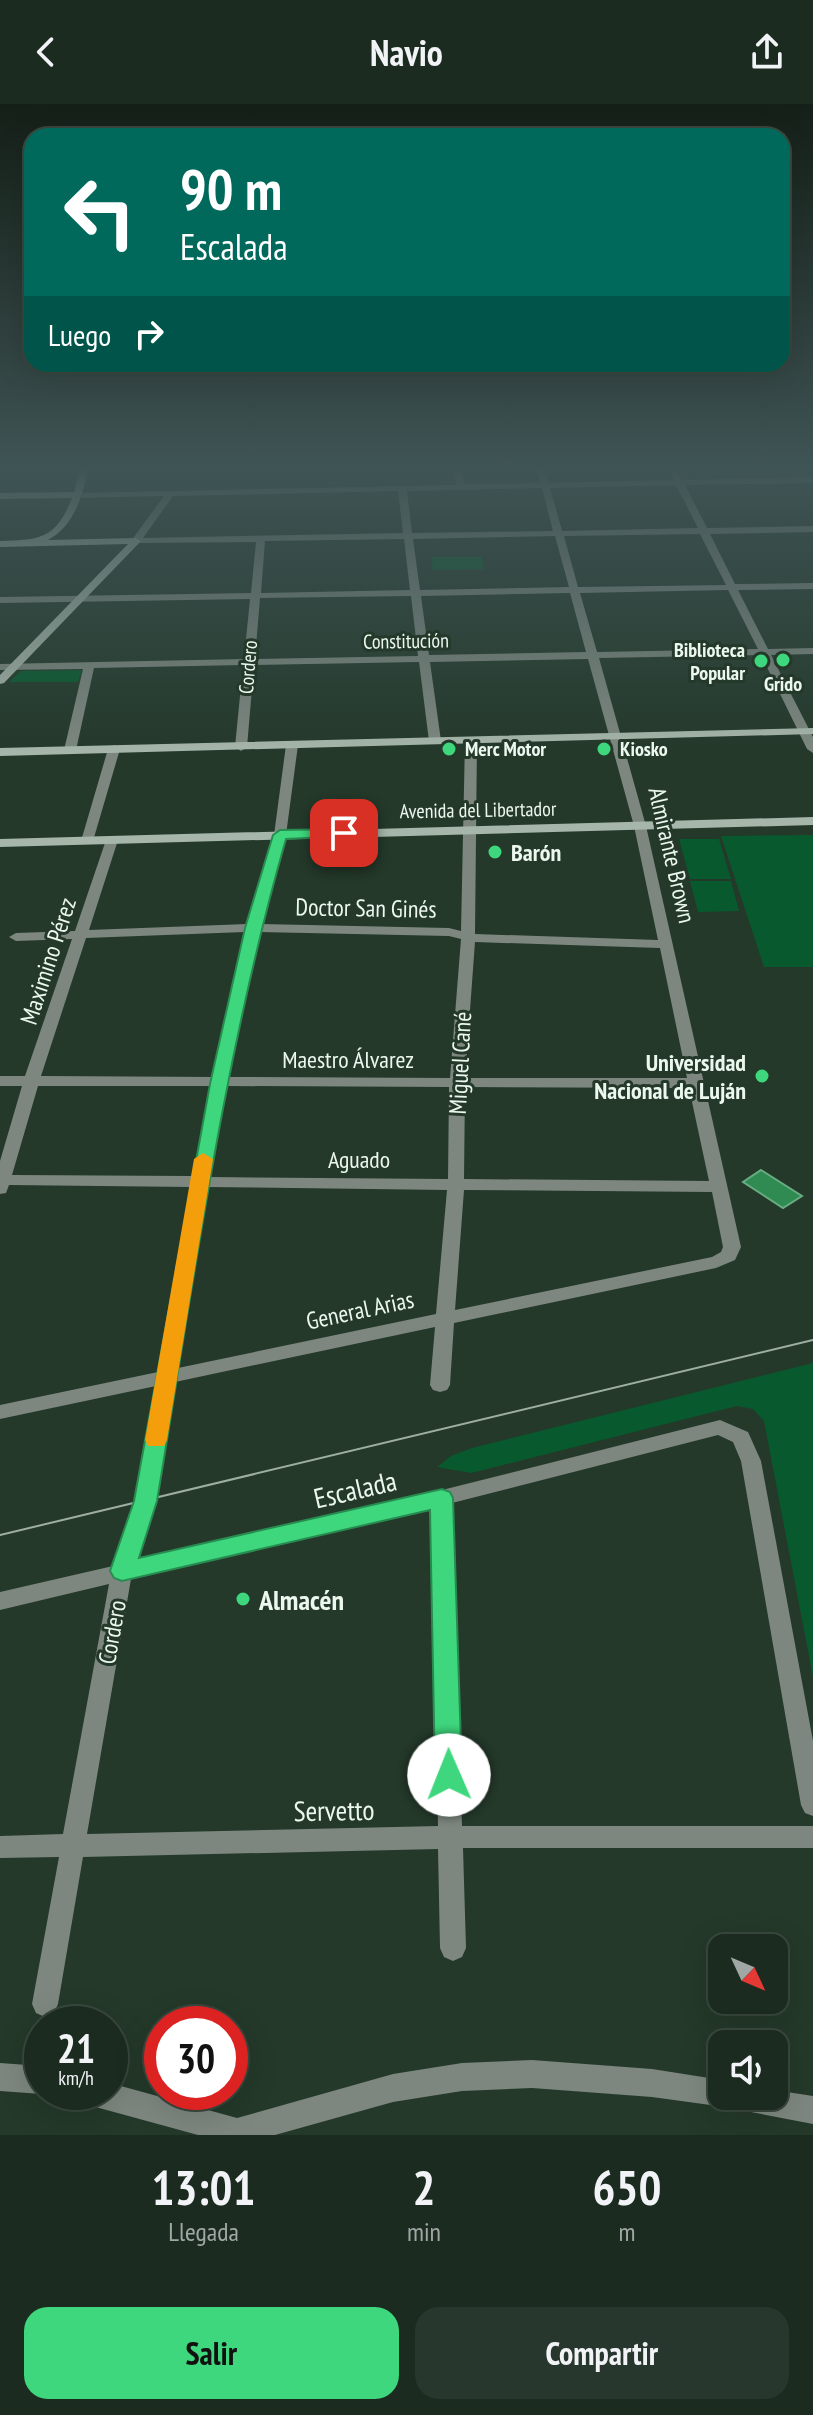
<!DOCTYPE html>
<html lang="es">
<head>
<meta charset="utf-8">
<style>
	body { margin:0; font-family:"PT Sans Narrow",sans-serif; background:#28372d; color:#f1f3f6; height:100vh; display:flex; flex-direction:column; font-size:30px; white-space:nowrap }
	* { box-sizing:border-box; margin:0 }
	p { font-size:26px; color:#a0a7a5 }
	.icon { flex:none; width:44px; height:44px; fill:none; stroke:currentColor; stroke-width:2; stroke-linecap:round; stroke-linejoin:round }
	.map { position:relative; height:2031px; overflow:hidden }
	.sheet { display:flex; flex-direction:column; background:#1b2b20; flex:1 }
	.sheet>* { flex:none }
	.guide { position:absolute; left:24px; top:24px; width:766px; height:244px; border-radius:24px; box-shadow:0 8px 32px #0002,0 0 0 2px #39473e; background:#00695c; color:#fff; overflow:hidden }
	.needle { width:52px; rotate:134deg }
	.tools { position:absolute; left:708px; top:1830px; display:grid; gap:16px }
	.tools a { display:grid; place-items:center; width:80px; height:80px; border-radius:16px; background:#1b2b20; box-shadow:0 8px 32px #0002,0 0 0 2px #39473e; font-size:40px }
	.speed { position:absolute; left:24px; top:1902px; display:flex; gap:16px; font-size:40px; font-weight:700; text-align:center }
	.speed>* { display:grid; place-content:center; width:104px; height:104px; border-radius:50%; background:#1b2b20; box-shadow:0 8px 32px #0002,0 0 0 2px #39473e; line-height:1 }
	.speed small { font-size:20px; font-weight:400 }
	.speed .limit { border:12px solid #d22; background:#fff; color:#111 }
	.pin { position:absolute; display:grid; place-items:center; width:68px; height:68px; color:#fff; margin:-34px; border-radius:16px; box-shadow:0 4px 12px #0006 }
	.me { position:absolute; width:88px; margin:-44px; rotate:359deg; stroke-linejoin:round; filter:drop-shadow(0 0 6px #0008) }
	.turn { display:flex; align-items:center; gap:28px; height:168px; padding:0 24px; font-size:36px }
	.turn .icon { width:104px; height:104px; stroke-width:2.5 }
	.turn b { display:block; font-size:56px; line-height:68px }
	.then { display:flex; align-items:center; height:76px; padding:0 24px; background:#0003; gap:16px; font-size:30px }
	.eta { display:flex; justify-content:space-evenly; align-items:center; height:136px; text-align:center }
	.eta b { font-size:48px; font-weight:600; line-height:56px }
	.button { display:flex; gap:16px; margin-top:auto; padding:16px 24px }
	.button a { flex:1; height:92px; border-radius:24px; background:#3ed77d; color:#111; font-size:32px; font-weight:600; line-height:92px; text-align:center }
	.button a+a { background:#28372d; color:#f1f3f6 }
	header { display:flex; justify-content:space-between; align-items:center; height:104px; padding:0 24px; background:#1b2b20; font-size:36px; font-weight:600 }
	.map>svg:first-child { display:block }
	.green { fill:#085a2e }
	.water { fill:#2f8b52; stroke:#68ac81; stroke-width:2 }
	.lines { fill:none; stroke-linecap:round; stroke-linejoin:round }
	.street { fill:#7d877f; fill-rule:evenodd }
	.secondary { fill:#a6b6aa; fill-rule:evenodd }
	.tram { stroke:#9faea3; stroke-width:2 }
	.route { fill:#3ed77d; stroke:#288c51; stroke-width:2 }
	.slow { fill:#f59e0b }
	.poi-dot { fill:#3ed77d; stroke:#24392a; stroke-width:3 }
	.labels { text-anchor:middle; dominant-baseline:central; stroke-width:6; stroke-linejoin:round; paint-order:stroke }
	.far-street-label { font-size:20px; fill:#ecf8ef; stroke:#24392a }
	.far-poi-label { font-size:20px; font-weight:bold; fill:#ecf8ef; stroke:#24392a; text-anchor:start }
	.poi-label { font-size:24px; font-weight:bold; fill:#ecf8ef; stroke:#24392a; text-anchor:start }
	.street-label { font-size:24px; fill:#ecf8ef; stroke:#24392a }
	.near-street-label { font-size:28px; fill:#ecf8ef; stroke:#24392a }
	.near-poi-label { font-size:28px; font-weight:bold; fill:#ecf8ef; stroke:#24392a; text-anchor:start }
</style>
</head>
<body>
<header><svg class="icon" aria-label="back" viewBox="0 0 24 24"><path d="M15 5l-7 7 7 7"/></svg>Navio<svg class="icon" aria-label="share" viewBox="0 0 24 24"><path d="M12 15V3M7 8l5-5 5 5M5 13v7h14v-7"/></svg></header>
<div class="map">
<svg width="813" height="2031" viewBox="0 0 813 2031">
	<rect width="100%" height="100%" fill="#24392a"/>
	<path class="green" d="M431,453H482L484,465L433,466Z
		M82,566L78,578H9L21,567Z
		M813,731V863H764L721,732Z
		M679,735H719L731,775H690Z
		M690,777H731L739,807L698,808Z
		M813,1259V1573L764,1317L753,1305L737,1302L471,1369L437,1363L451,1352L472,1344Z"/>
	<path class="water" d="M761,1066L802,1092L783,1104L743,1078Z"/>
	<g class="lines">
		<path class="street" d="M453,366H461L465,380L540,379L537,366H545L549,379L674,376L669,366H677L682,376L813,373V379L685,381L707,424L813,422V428L710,430L735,480L813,479V485L738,486L768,545L813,544V550L771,551L813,633V649L807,645L761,551L599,554L646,722L741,1143L735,1156L716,1164L454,1219L450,1281L447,1286L440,1288L433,1286L430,1281L435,1223L175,1278L156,1397L136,1457L442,1386L720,1316L748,1328L761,1357L813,1637V1712L805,1709L801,1701L741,1357L733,1338L718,1331L452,1399L462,1722H813V1744H463L466,1844L462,1853L453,1857L444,1853L440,1844L438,1745L83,1753L58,1900L54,1909L45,1913L36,1909L32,1900L59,1753L0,1754V1732L63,1730L109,1480L0,1506V1488L113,1462L136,1397L156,1282L0,1315V1301L158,1268L190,1083L9,1081L6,1089L0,1090V1057L22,982H0V972H25L72,835L16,837L9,833L16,829L75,827L106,736L112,732L118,736L89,826L247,820L274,731L286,641L292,638L298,641L286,731L261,820L449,824L461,827L465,636L471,633L477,636L475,830L658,836L634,722L588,555L430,558L441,637L435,640L429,637L419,558L254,561L247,643L241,647L235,643L243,561L94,564L76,646L70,650L64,646L83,565L0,566V560L244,555L250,495L0,499V493L251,489L256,438L133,439L131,437L164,392L78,394L75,393V389L457,381ZM676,381L698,424L562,427L550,384ZM542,384L553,427L412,429L407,387ZM398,387L403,429L143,434L173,392ZM700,430L726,481L578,483L564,432ZM555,432L569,483L420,486L413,435ZM404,435L410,486L261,489L265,437ZM728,486L758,545L597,548L580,489ZM570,489L586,548L429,551L421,492ZM411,492L418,552L255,555L260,494ZM245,828L214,973L41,972L86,834ZM259,828L449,832L461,835L450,974L229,973ZM475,838L660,844L687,974H465ZM38,982H212L192,1072L12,1071ZM227,982L449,983L448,1075L209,1073ZM465,983L689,984L709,1077L464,1075ZM207,1083L447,1086L436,1210L178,1264ZM464,1086L712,1088L723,1143L721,1148L712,1153L455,1206ZM432,1404L438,1722L87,1730L131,1475Z
			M114,641L120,645L93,737L92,740H82L81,737L108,645Z
			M532,1956L652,1965L722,1976V1992H774V1986L813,1992V2020L725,2003L652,1993L532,1984L462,1987L393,1998L275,2031H198L92,2002L82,1998L78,1988H110V1979L237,2014L393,1970L462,1959Z
			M0,1959L42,1962V1988H46L42,1990L0,1987Z"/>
		<path class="secondary" d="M80,366H88C82,393 74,422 48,436L136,434L141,437L4,579L0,580V571L128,440L0,443V437C40,436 56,435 72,394L0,395V389L74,388Z
			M813,624V630L0,652V644Z
			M813,713V721L0,743V735Z"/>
		<path class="tram" d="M0,1431L813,1236"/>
	</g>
	<linearGradient id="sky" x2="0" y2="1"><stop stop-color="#141f17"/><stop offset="0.56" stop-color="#3f5455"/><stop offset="1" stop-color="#3f5455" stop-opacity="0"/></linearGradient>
	<rect width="813" height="650" fill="url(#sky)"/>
	<path class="route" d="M344,725L349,726V732L286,735C224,951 194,1175 157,1397L139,1454L442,1385L450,1388L453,1394L462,1671L458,1680L449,1683L439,1680L435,1671L430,1406L122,1477L114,1474L110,1467L134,1397L210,980L245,824L273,731L280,726Z"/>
	<path class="slow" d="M203,1049L213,1055L167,1336L164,1342H148L145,1336L194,1055Z"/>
	<g class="poi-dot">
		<circle cx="783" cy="556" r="8"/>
		<circle cx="761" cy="557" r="8"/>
		<circle cx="449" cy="645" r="8"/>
		<circle cx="604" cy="645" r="8"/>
		<circle cx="495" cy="748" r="8"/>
		<circle cx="762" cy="972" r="8"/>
		<circle cx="243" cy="1495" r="8"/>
	</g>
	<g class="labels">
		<g class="far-street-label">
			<text transform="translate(406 537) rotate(-1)">Constitución</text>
			<text transform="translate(248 563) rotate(-85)">Cordero</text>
			<text transform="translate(478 706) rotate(-1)">Avenida del Libertador</text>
		</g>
		<g class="far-poi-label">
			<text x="745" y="546" text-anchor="end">Biblioteca<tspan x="745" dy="23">Popular</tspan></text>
			<text x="783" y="580" text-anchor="middle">Grido</text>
			<text x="465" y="645">Merc Motor</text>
			<text x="620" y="645">Kiosko</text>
		</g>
		<g class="poi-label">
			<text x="511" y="748">Barón</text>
			<text x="746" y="958" text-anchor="end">Universidad<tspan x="746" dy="28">Nacional de Luján</tspan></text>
		</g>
		<g class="street-label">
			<text transform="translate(672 751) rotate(77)">Almirante Brown</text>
			<text transform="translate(366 804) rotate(1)">Doctor San Ginés</text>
			<text transform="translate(48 857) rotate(-72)">Maximino Pérez</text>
			<text x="348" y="955">Maestro Álvarez</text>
			<text transform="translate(460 959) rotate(-87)">Miguel Cané</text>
			<text x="359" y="1055">Aguado</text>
			<text transform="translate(360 1206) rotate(-12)">General Arias</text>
			<text transform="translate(112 1528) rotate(-80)">Cordero</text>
		</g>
		<g class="near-street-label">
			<text transform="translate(355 1385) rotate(-13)">Escalada</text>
			<text transform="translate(334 1706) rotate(-1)">Servetto</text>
		</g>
		<g class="near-poi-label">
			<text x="259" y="1495">Almacén</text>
		</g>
	</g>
</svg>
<div class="tools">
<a><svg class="needle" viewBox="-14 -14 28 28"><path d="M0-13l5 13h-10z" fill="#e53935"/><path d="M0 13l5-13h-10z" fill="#a0a7a5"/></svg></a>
<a><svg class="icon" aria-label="sound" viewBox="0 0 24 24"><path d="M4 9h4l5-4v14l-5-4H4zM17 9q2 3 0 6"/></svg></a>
</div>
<div class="speed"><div>21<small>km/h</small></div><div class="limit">30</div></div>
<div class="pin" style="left:344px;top:729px;background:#d93025"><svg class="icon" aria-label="arrive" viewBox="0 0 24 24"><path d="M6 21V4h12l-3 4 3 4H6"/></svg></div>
<svg class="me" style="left:449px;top:1671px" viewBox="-20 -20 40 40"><circle r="19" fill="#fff"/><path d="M0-13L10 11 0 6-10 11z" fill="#3ed77d"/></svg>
<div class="guide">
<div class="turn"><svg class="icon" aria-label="left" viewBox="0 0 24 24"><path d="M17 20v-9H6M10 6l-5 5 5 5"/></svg><div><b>90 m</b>Escalada</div></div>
<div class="then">Luego<svg class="icon" aria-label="right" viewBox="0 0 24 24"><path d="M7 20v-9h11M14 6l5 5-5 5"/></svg></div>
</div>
</div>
<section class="sheet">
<div class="eta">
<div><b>13:01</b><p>Llegada</p></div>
<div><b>2</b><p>min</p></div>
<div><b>650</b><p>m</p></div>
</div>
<div class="button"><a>Salir</a><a>Compartir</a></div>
</section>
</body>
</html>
